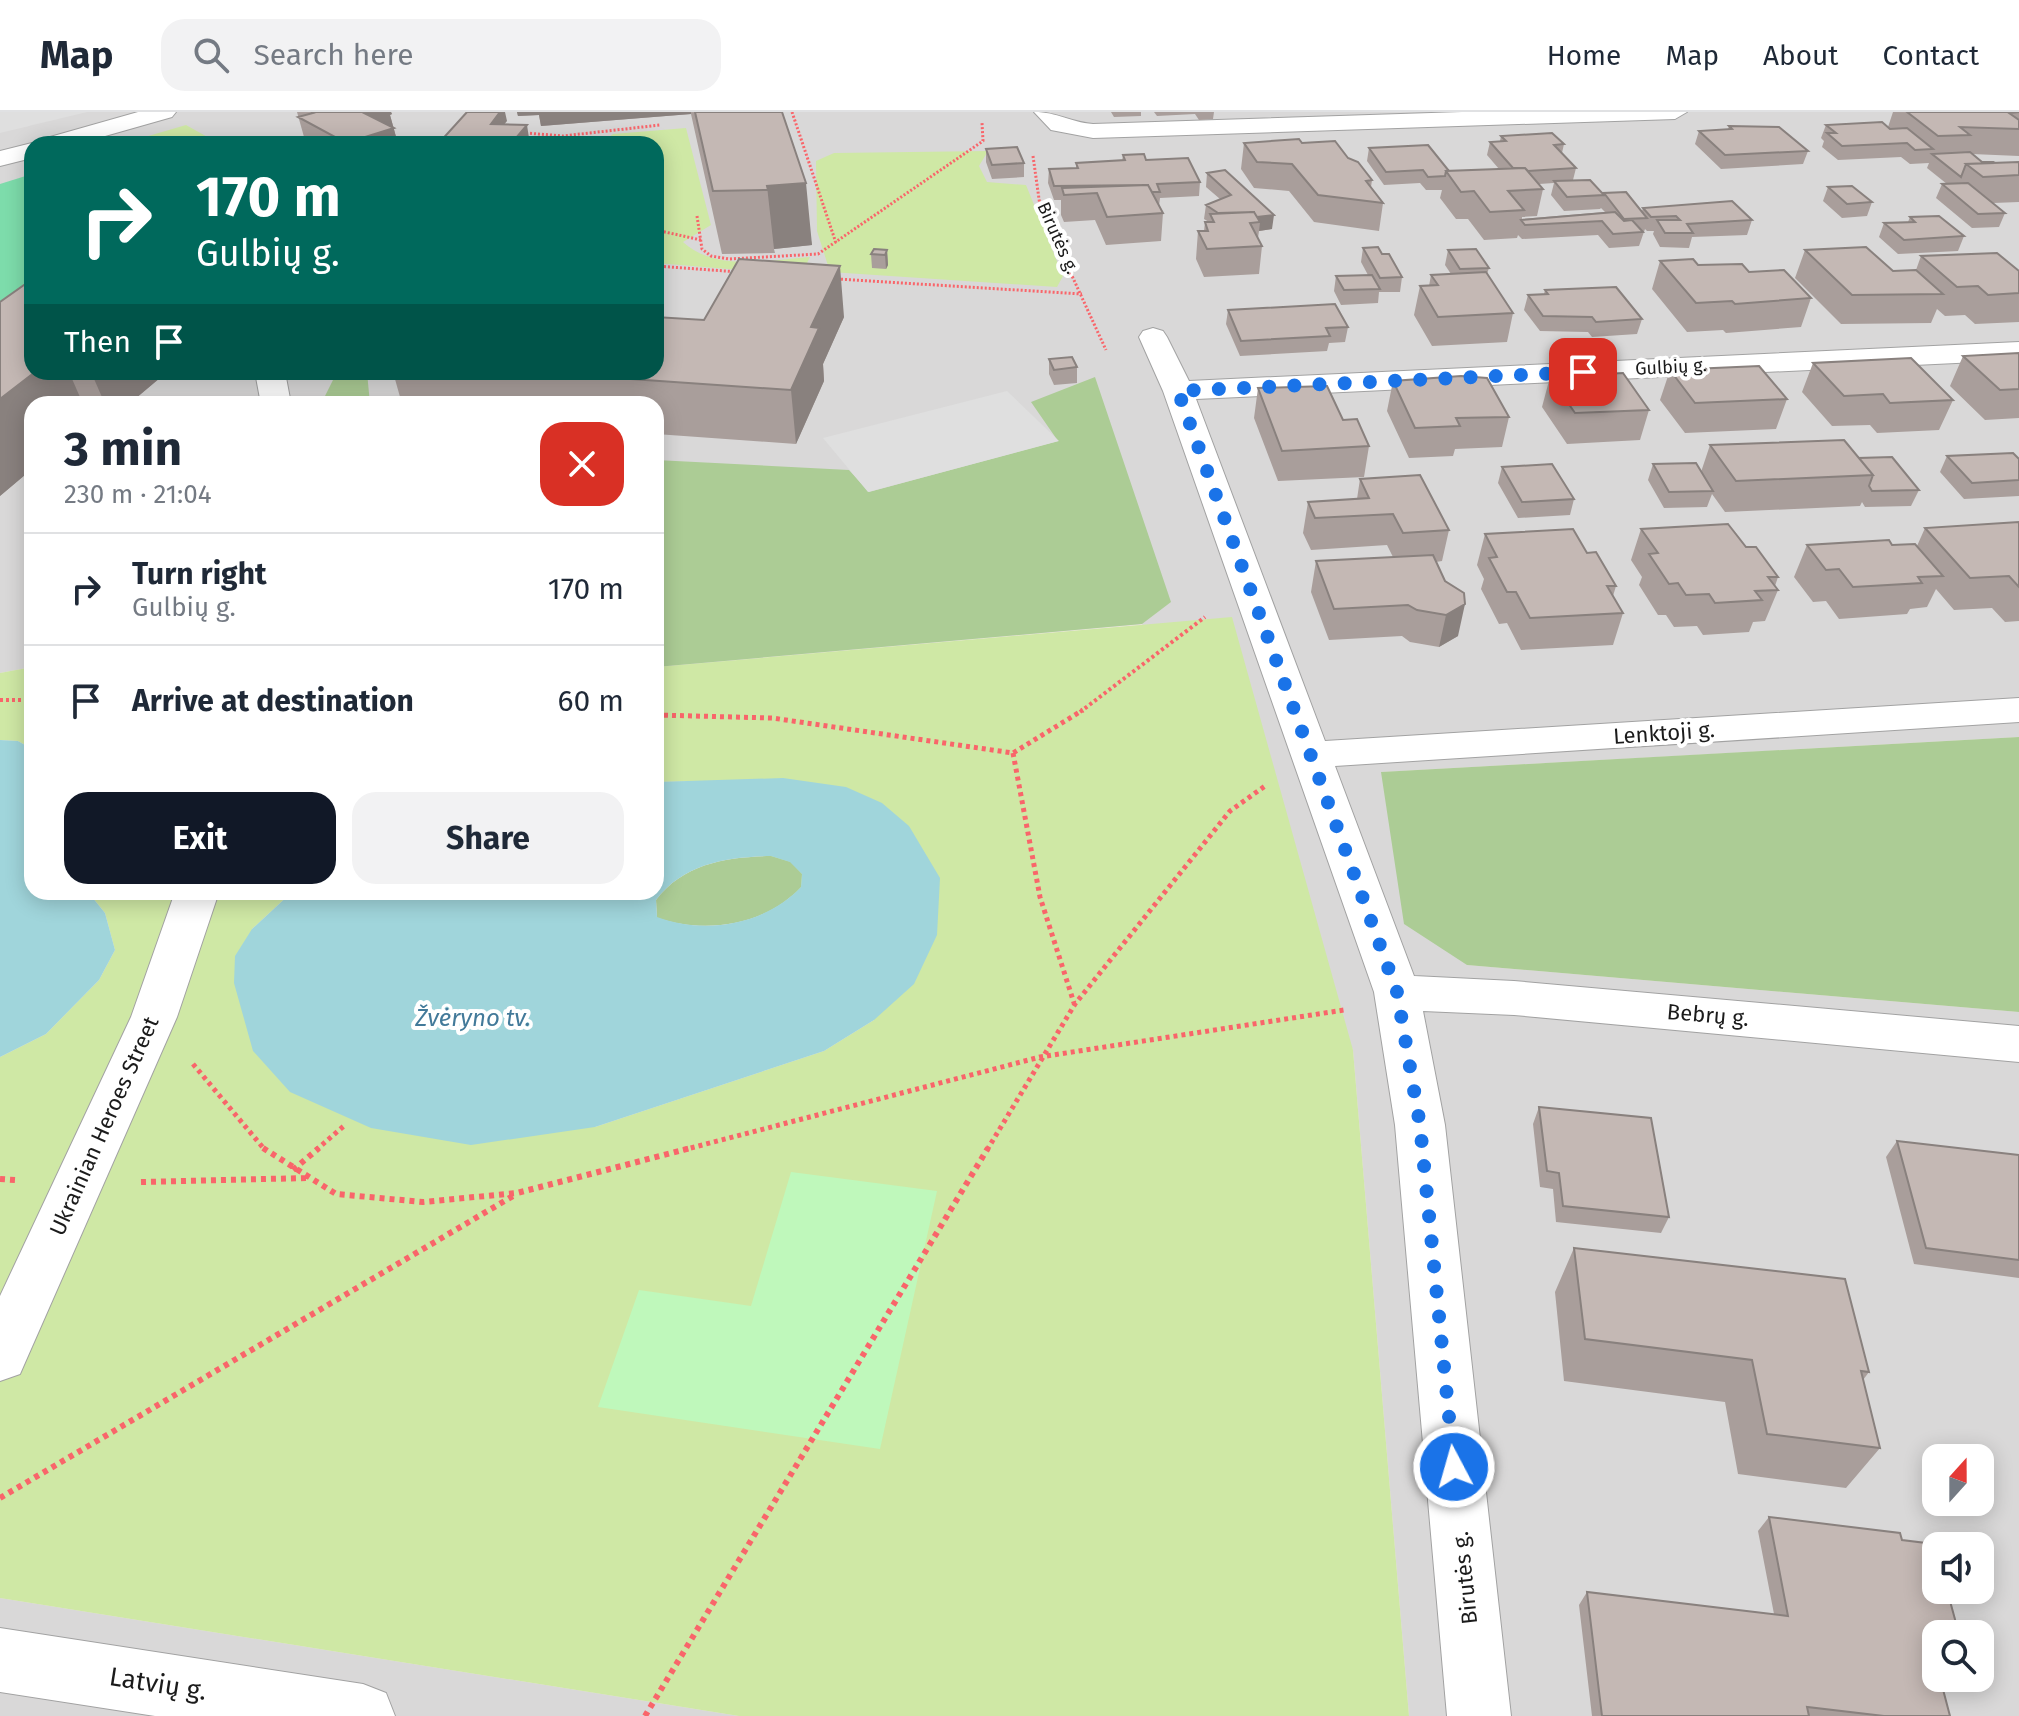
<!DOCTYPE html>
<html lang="en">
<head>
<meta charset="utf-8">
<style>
	body { margin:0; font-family:"Fira Sans",sans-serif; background:#f2f2f3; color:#1f2937; height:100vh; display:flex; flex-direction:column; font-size:30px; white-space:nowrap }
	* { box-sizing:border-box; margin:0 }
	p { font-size:26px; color:#747a83 }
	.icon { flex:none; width:44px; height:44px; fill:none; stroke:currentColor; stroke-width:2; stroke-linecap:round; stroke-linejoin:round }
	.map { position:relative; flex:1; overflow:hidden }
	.details { position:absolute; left:24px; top:284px; width:640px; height:504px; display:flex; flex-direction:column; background:#fff; border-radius:24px; box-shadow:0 4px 20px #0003 }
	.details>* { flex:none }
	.top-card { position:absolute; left:24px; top:24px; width:640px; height:244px; border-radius:24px; box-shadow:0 4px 20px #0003; background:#00695c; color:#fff; overflow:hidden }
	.needle { width:52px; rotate:21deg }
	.buttons { position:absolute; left:1922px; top:1332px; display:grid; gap:16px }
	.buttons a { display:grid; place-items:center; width:72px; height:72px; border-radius:16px; background:#fff; box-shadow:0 4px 20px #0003; font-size:40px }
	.pin { position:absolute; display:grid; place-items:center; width:68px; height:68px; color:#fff; margin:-34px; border-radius:16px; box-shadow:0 4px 12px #0006 }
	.me { position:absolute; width:88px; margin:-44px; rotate:354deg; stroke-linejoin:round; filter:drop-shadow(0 0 6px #0008) }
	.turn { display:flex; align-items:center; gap:28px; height:168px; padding:0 40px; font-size:36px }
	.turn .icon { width:104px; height:104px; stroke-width:2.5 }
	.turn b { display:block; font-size:56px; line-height:68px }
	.then { display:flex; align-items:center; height:76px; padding:0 40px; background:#0003; gap:16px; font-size:30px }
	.round { display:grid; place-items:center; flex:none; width:84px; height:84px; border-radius:24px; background:#f2f2f3 }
	.head { display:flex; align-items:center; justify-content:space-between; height:136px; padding:0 40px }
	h1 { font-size:48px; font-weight:700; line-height:60px }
	.primary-button { display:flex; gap:16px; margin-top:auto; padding:16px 40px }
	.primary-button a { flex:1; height:92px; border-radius:24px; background:#111827; color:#fff; font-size:32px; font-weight:700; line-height:92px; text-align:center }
	.primary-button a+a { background:#f2f2f3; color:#1f2937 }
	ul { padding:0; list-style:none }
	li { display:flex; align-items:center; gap:24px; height:112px; padding:0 40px; border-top:2px solid #e0e1e3 }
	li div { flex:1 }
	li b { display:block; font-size:30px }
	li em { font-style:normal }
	header { display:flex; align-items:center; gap:48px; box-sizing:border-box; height:112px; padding:0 40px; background:#fff; border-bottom:2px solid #e0e1e3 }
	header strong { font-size:38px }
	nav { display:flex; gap:44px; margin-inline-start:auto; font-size:28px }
	.search { width:560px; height:72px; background:#f2f2f3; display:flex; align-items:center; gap:20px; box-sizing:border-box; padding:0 28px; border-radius:24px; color:#747a83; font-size:30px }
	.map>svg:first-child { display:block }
	.residential { fill:#d9d8d8; fill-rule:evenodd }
	.grass { fill:#cfe8a5 }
	.forest { fill:#accc95 }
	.park { fill:#bff8bb }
	.pitch { fill:#7ddcab }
	.parking { fill:#dfdfdf }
	.water { fill:#a0d5db; fill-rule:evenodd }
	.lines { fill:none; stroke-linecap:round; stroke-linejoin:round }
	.minor-casing { stroke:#a2a2a2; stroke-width:2 }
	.path-far3 { stroke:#f9656a; stroke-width:3; stroke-dasharray:2 2; stroke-linecap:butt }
	.path-far2 { stroke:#f9656a; stroke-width:4; stroke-dasharray:3 3; stroke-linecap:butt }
	.path-far1 { stroke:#f9656a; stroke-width:5; stroke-dasharray:4 4; stroke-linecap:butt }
	.path { stroke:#f9656a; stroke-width:6; stroke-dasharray:5 5; stroke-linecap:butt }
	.minor { fill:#fff; fill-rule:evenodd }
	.wall { fill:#a99e9b; fill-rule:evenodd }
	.shaded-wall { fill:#89817e }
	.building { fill:#c4b8b4; stroke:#89817e; stroke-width:2 }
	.route { stroke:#1a73e8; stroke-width:14; stroke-dasharray:0 25.2 }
	.labels { text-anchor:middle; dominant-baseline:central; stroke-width:8; stroke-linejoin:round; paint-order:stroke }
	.far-street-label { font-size:18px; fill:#1b1b1b; stroke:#fff }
	.street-label { font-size:22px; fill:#1b1b1b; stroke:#fff }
	.water-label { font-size:24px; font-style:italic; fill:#437a9a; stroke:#fff }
	.near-street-label { font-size:26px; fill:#1b1b1b; stroke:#fff }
</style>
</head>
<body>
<header>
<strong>Map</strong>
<div class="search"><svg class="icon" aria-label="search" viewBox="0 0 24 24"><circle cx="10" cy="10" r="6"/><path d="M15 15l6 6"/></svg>Search here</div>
<nav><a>Home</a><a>Map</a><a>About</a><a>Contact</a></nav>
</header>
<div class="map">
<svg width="2019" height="1604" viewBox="0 0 2019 1604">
	<rect width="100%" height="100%" fill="#ede7e0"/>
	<path class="residential" d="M0,0H2019V625L1382,660L1467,853L2019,900V1604H1409L1353,938L1142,512L656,555V292H32V555L0,561ZM32,32H656V260H32ZM1936,1346H1980V1390H1936ZM1936,1434H1980V1478H1936ZM1936,1522H1980V1566H1936Z
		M0,1486L739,1604H0Z"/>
	<path class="grass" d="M186,13L220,32H121Z
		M686,16L711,113L683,130C716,160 768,148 810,145L801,163L656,151V32H599L613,22Z
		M988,39L979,54L987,70L1026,73L1063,164L1057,175L830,160L817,119L816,49L834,41Z
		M1232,505L1353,938L1409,1604H739L0,1486V945L46,922L99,868L115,838L105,801L88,780H292L252,817L595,1015L824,939L874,908L716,669L656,670V555Z
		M32,555V637L18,629L0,628V561Z"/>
	<path class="forest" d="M337,260H367L370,292H321Z
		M1095,265L1171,490L1142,512L656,555V348L849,358L869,380L1058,329L1031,290Z
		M2019,625V900L1467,853L1404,812L1381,660Z
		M771,744L791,750L802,762L801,775C765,814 706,822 657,806L656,788C684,751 727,745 771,744Z"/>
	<path class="park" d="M791,1060L937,1079L880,1337L598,1295L639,1178L751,1194Z"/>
	<path class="pitch" d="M32,62V182L0,193V72Z"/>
	<path class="parking" d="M0,0H87L0,21Z
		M1007,279L1059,329L868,380L823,326Z"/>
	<path class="water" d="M0,628L18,629L32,637V780H88L105,801L115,838L99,868L46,922L0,945Z
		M783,666L846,675L882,691L909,714L940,766L937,823L914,872L874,908L824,939L595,1015L471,1033L371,1016L290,980L253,939L234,871L235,844L252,817L292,780H656V670ZM771,744L790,750L802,762L801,775C765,813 705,823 657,805L656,788C684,751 727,745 771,744Z"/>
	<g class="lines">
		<g class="minor-casing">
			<path id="minor" d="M138,0H176L172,5L77,32H39L43,27Z
				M1034,0C1058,0 1069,10 1093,12L1462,0H1687L1675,7L1093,26L1051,18Z
				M32,31L37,32H32V46L0,54V39Z
				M1153,216L1163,219L1167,225L1189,269L2019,230V248L1196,287L1325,629L2019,586V610L1335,654L1414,864L1514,869L2019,914V950L1514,903L1423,899L1445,1013L1511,1604H1447L1395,1013L1374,880L1163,279L1139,225L1143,219Z
				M255,260H285L291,292H261Z
				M175,780H219L177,905L20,1262L0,1269V1184L131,905Z
				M0,1516L363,1572L386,1581L395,1604H155L0,1580Z"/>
		</g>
		<path class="path-far3" d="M792,0L836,131
			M526,21L563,24L660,13
			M1033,44L1040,94L1106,238
			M697,104L702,137L711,144L729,147L818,142L983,29L982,11
			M656,118L701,128
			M656,154L739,160
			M837,167L1082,182"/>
		<path class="path-far2" d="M0,588H32
			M1080,600L1205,505"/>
		<path class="path-far1" d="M656,603L772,606L1013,641L1083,598
			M1013,641L1040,785L1074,891
			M193,952L265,1038
			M316,1038L345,1013
			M683,1038L1040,945L1344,898
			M987,1038L1075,892L1230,699L1265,674"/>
		<path class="path" d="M263,1036L336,1082L423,1090L517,1081L691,1036
			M293,1058L319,1036
			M0,1067L15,1068
			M141,1070L307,1066
			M0,1386L513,1084
			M645,1604L988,1036"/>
		<use href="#minor" class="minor"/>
	</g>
	<path class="wall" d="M297,0H391L392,2L390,3L398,32H306Z
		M517,0H782L812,133L774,137L775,141L722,142L691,2L541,14L539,3L518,4Z
		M1111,0H1141V4L1114,5Z
		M1154,0H1220H1214L1213,7L1199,8L1195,2L1157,4Z
		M1893,0H2019V44L1972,42L1982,50H2019V90L1993,91L2005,101L1999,115L1972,116L1936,86L1942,72H1947L1927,56L1929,51L1910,52L1901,45L1838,48L1822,35L1824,29L1821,26L1826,13L1888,15Z
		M1729,14L1808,39L1803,52L1721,57L1695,32L1699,19L1728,17Z
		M1501,24L1564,32L1562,41L1576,56L1573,68L1603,82L1604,81L1642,99L1643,96L1752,108L1747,123L1692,125L1689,136L1660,135L1653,122L1654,119H1647L1645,117L1639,134L1609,136L1598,123L1522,127L1518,123L1517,126L1484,128L1468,107H1456L1440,86L1442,78H1426L1420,71L1384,73L1367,49L1369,36L1449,59L1499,57L1487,43L1490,30L1500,29ZM1554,71L1551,83L1564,99L1600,97L1601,96L1605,100L1522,107V105L1537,104L1543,77L1539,72Z
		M1244,31H1302L1348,46L1372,68L1371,75L1383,91L1379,119L1314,110L1289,79L1254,76L1241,57Z
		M986,37L1024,51V65L992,67L986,50Z
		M1123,43L1146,48L1200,70L1199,84L1160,86L1159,94L1163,101L1161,129L1106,133L1095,108L1064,110L1061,103V88H1054L1048,71L1049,57L1076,56V51L1122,49Z
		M1207,61L1272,117L1259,119L1258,126L1262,134L1259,162L1204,165L1196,147L1198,119H1204L1205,110H1209L1204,107L1206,93L1220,87L1206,75Z
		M1828,75L1872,90L1867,104L1842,106L1823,89Z
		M1910,105L1964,124L1958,139L1898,142L1879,125L1884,111L1908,110Z
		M1363,136L1382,142L1402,165L1400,180H1379L1378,191L1341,193L1334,179L1336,164L1368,163L1361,150Z
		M887,138L888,153L886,157L872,156L871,142Z
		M1448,138L1489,156L1487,162L1513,201L1507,230L1432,234L1414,203L1420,174H1429L1431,163L1451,162L1445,153Z
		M1805,138L1893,159L1916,158L1921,144L2019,159V210L1975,212L1965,203L1945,204L1937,197L1931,211L1841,212L1795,166Z
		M1660,149L1749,160L1811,186L1801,215L1726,221L1723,218L1687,220L1652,177Z
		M1545,178L1642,207L1637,222L1592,225L1588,220L1540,219L1524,198L1528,183L1544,182Z
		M1228,198L1348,215L1345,230L1329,231L1327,239L1240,244L1226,212Z
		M844,205L823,252L824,269L796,332L656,322V292H402L393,260H656L704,208Z
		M2019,241V306L1985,308L1950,274L1963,244Z
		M1049,247L1077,255V271L1054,273L1049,262Z
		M1813,251L1953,288L1939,318L1877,321L1870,313L1832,314L1802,280Z
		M1670,258L1787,287L1776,317L1685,321L1660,288Z
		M32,260H167L129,292H32V357L0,384Z
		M1550,265L1649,298L1640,328L1567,332L1542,295Z
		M1393,269L1509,305L1502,335L1455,337L1453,344L1409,346L1387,299Z
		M1258,276L1343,308L1369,334L1364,365L1278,369L1254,306Z
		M1710,333L1859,346L1919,378L1911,394L1865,395L1862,390L1860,394L1725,400L1712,382L1707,395L1664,396L1648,368L1653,352L1701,360Z
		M1947,344L2019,347V384L1964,387L1940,360Z
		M1502,355L1574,387L1570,403L1518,406L1498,371Z
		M1360,367L1449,418L1442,449L1436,450L1458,524L1439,535L1410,530L1402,524L1329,528L1311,480L1316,449L1393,445L1387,433L1311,438L1303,421L1308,390L1357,387Z
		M2019,410V509L2005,510L1992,496L1954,498L1936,477L1927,495L1910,497L1907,502L1839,507L1826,489L1813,490L1794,465L1807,433L1917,434L1925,416Z
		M1641,417L1746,435L1778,465L1775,474L1778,478L1765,509L1753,510L1749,520L1703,523L1697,514L1674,515L1666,503H1658L1639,473L1642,465L1631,448Z
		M1485,422L1587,441L1616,474L1613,484L1623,501L1613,533L1521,538L1507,511L1499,512L1481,477L1484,467L1477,453Z
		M1539,995L1669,1105L1661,1121L1556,1110L1553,1077L1540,1075L1533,1012Z
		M1897,1029L2019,1043V1166L1914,1152L1886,1045Z
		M1574,1136L1869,1260L1863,1268L1880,1336L1846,1376L1738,1362L1725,1290L1564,1269L1555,1180Z
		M1769,1405L1902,1428L1936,1522V1566L1950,1604H1592L1579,1493L1587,1480L1774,1502L1758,1419Z"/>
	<path class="shaded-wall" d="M366,0H391L392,2L390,3L398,32H346L364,1Z
		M500,0H505L507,9L494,25L491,12Z
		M517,0H691V2L541,14L539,3L518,4Z
		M527,13L529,26L525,32H511Z
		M806,71L812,133L774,137L767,74Z
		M1274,103L1272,117L1259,119L1260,110L1229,108Z
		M887,138L888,153L886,157L885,143Z
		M840,154L844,205L823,252L824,269L796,332L791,278L811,215Z
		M33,260H69L83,292H32V357L0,384V287Z
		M91,260H167L129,292H105Z
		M1465,492L1458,524L1439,535L1446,503Z"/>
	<path class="building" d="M311,0H366L364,1L394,16L346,31L298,5L313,1Z
		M467,0H500L491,12L527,13L511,32H438Z
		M695,0H782L806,71L767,74L768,78L713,79Z
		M1907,0H2019L2009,1L2019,8V17L1960,15L1970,23L1938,24Z
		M1882,10L1890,17L1907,16L1933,37L1915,38L1907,31L1842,34L1827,21H1836L1826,13Z
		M1729,14L1779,15L1808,39L1725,43L1699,19L1732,17Z
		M1552,21L1564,32L1554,33L1576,56L1528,59L1525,56H1513L1490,30L1506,29L1501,24Z
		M1299,27L1302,31L1335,29L1348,46L1358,50L1372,68L1366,69L1383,91L1318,83L1292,52L1257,50L1244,31Z
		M1428,33L1449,59H1446L1445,64L1428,65L1423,58L1386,60L1369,36Z
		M1017,35L1024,51L992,53L986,37Z
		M1970,40L1982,50H1993L1995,51L1966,52L1961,65L1932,42Z
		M1144,42L1146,48L1188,46L1200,70L1157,72L1160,80H1152L1148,73L1054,74L1049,57L1078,56L1076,51L1125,48L1123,43Z
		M2019,50V63L1983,65L1966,52Z
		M1525,56L1543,77L1508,79L1524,98L1490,100L1474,79L1461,80L1446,59Z
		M1225,58L1274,103L1257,105L1254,100L1218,101L1206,93L1231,83L1207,61Z
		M1590,68L1604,83L1567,85L1554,69Z
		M1968,71L2005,101L1978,102L1942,72Z
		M1148,73L1163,101L1107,105L1097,81L1064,83L1062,76Z
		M1852,74L1872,90L1847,92L1828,75Z
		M1626,80L1647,106L1624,107L1604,81Z
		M1732,89L1752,108L1687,112L1693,121H1665L1657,108H1680L1676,104L1651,105L1643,96Z
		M1254,100L1260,110L1250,111L1262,134L1207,137L1198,119H1208L1205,110H1214L1210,102Z
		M1615,100L1624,109L1632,108L1643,120L1613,122L1602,109L1525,113L1521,108Z
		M1939,104L1964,124L1904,128L1884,111L1915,110L1910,105Z
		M1378,135L1382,142H1389L1402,165L1380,166L1363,136Z
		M1866,135L1893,159L1916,158L1943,182L1852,183L1805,138Z
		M874,137L887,138L885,143L871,142Z
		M1476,137L1489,156L1460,157L1448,138Z
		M1997,141L2019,159V181L1988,183L1978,174L1957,175L1921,144Z
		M739,147L840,154L811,215L819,216L791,278L530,260H656V205L704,208Z
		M1693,147L1698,153L1742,152L1749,160L1784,158L1811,186L1735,192L1732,189L1696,191L1660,149Z
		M1486,160L1513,201L1438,205L1420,174L1438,173L1431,163Z
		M1372,163L1380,177L1344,178L1336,164Z
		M24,173H32L31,257L32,260H35L0,287V190Z
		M1616,175L1642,207L1596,210L1592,205L1543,204L1528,183L1548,182L1545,178Z
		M1335,192L1348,215L1326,216L1330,224L1241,229L1228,198Z
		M2019,241V277L2000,278L1963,244Z
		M1072,245L1077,255L1054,258L1049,247Z
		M1911,246L1953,288L1890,291L1883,282L1844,284L1813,251Z
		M1759,254L1787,287L1695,291L1670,258Z
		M1623,261L1649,298L1575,301L1550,265Z
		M1461,264L1487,266L1509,305L1456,306L1460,314L1415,316L1393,269Z
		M1327,274L1343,308L1357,307L1369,334L1282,339L1258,276Z
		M1844,328L1873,363L1736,369L1710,333Z
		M2013,341L2019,347V368L1972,371L1947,344Z
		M1892,345L1919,378L1872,379L1869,374L1873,363L1859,346Z
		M1696,351L1713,379L1669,380L1653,352Z
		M1552,352L1574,387L1522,390L1502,355Z
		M1420,363L1449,418L1403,421L1393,402L1315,406L1308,390L1369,386L1360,367Z
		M2019,410V475L2009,464L1970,466L1925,416Z
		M1728,412L1746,435H1756L1778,465H1768L1778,478L1755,479L1762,488L1715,491L1709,482L1686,483L1678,471L1669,472L1649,442L1658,441L1641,417Z
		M1573,417L1587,441L1596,440L1616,474H1607L1623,501L1530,506L1516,480H1507L1489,446L1497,445L1485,422Z
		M1889,428L1892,433L1915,432L1943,464L1918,465L1922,471L1853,475L1839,457L1826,458L1807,433Z
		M1433,443L1445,469L1464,481L1465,492L1446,503L1417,498L1408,493L1334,497L1316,449Z
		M1539,995L1651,1006L1669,1105L1563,1094L1559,1061L1547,1059Z
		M1897,1029L2019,1043V1148L1926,1136Z
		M1574,1136L1845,1167L1869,1260L1861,1259L1880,1336L1767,1322L1752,1248L1585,1227Z
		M1769,1405L1900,1421L1902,1428L1934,1432L1936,1438V1478H1947L1959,1522H1936V1566H1940L1950,1604H1884L1807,1595L1809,1604H1602L1587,1480L1788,1504Z"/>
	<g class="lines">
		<path class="route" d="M1454,1355L1420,1013L1397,880L1178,279L1583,260"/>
	</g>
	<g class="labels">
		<g class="far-street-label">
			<text transform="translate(1058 126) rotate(66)">Birutės g.</text>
			<text transform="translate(1671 255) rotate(-3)">Gulbių g.</text>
		</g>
		<g class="street-label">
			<text transform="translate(1664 621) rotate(-4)">Lenktoji g.</text>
			<text transform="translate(1708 903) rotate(5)">Bebrų g.</text>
			<text transform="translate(104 1014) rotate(-66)">Ukrainian Heroes Street</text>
			<text transform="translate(1465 1466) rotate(-96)">Birutės g.</text>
		</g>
		<g class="water-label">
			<text x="473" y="906">Žvėryno tv.</text>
		</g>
		<g class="near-street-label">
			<text transform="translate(158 1572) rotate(9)">Latvių g.</text>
		</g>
	</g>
</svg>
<div class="buttons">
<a><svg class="needle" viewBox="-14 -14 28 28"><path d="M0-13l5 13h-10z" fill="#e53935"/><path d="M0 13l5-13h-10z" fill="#747a83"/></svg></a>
<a><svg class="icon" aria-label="sound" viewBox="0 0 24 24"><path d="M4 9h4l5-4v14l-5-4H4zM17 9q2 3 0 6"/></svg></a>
<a><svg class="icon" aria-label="search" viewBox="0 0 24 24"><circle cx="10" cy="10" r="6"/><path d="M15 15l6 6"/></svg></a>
</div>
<div class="pin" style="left:1583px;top:260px;background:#d93025"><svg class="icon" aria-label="arrive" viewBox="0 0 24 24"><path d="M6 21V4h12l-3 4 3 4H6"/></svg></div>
<svg class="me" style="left:1454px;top:1355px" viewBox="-20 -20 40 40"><circle r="17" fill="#1a73e8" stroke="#fff" stroke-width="3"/><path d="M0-11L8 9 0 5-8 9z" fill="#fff"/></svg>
<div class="top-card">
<div class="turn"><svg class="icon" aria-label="right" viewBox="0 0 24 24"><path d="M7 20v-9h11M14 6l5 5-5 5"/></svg><div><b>170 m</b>Gulbių g.</div></div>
<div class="then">Then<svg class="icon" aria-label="arrive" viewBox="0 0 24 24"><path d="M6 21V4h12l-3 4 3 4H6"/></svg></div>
</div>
<section class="details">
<div class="head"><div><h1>3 min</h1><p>230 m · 21:04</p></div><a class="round" style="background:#d93025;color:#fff"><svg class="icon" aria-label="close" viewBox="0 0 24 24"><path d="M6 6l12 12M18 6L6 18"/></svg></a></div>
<ul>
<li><svg class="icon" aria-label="right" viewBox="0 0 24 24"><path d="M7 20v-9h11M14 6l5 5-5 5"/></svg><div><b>Turn right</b><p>Gulbių g.</p></div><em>170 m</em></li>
<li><svg class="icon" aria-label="arrive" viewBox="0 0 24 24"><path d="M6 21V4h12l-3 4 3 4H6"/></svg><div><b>Arrive at destination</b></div><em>60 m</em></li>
</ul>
<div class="primary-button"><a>Exit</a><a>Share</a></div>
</section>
</div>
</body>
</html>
